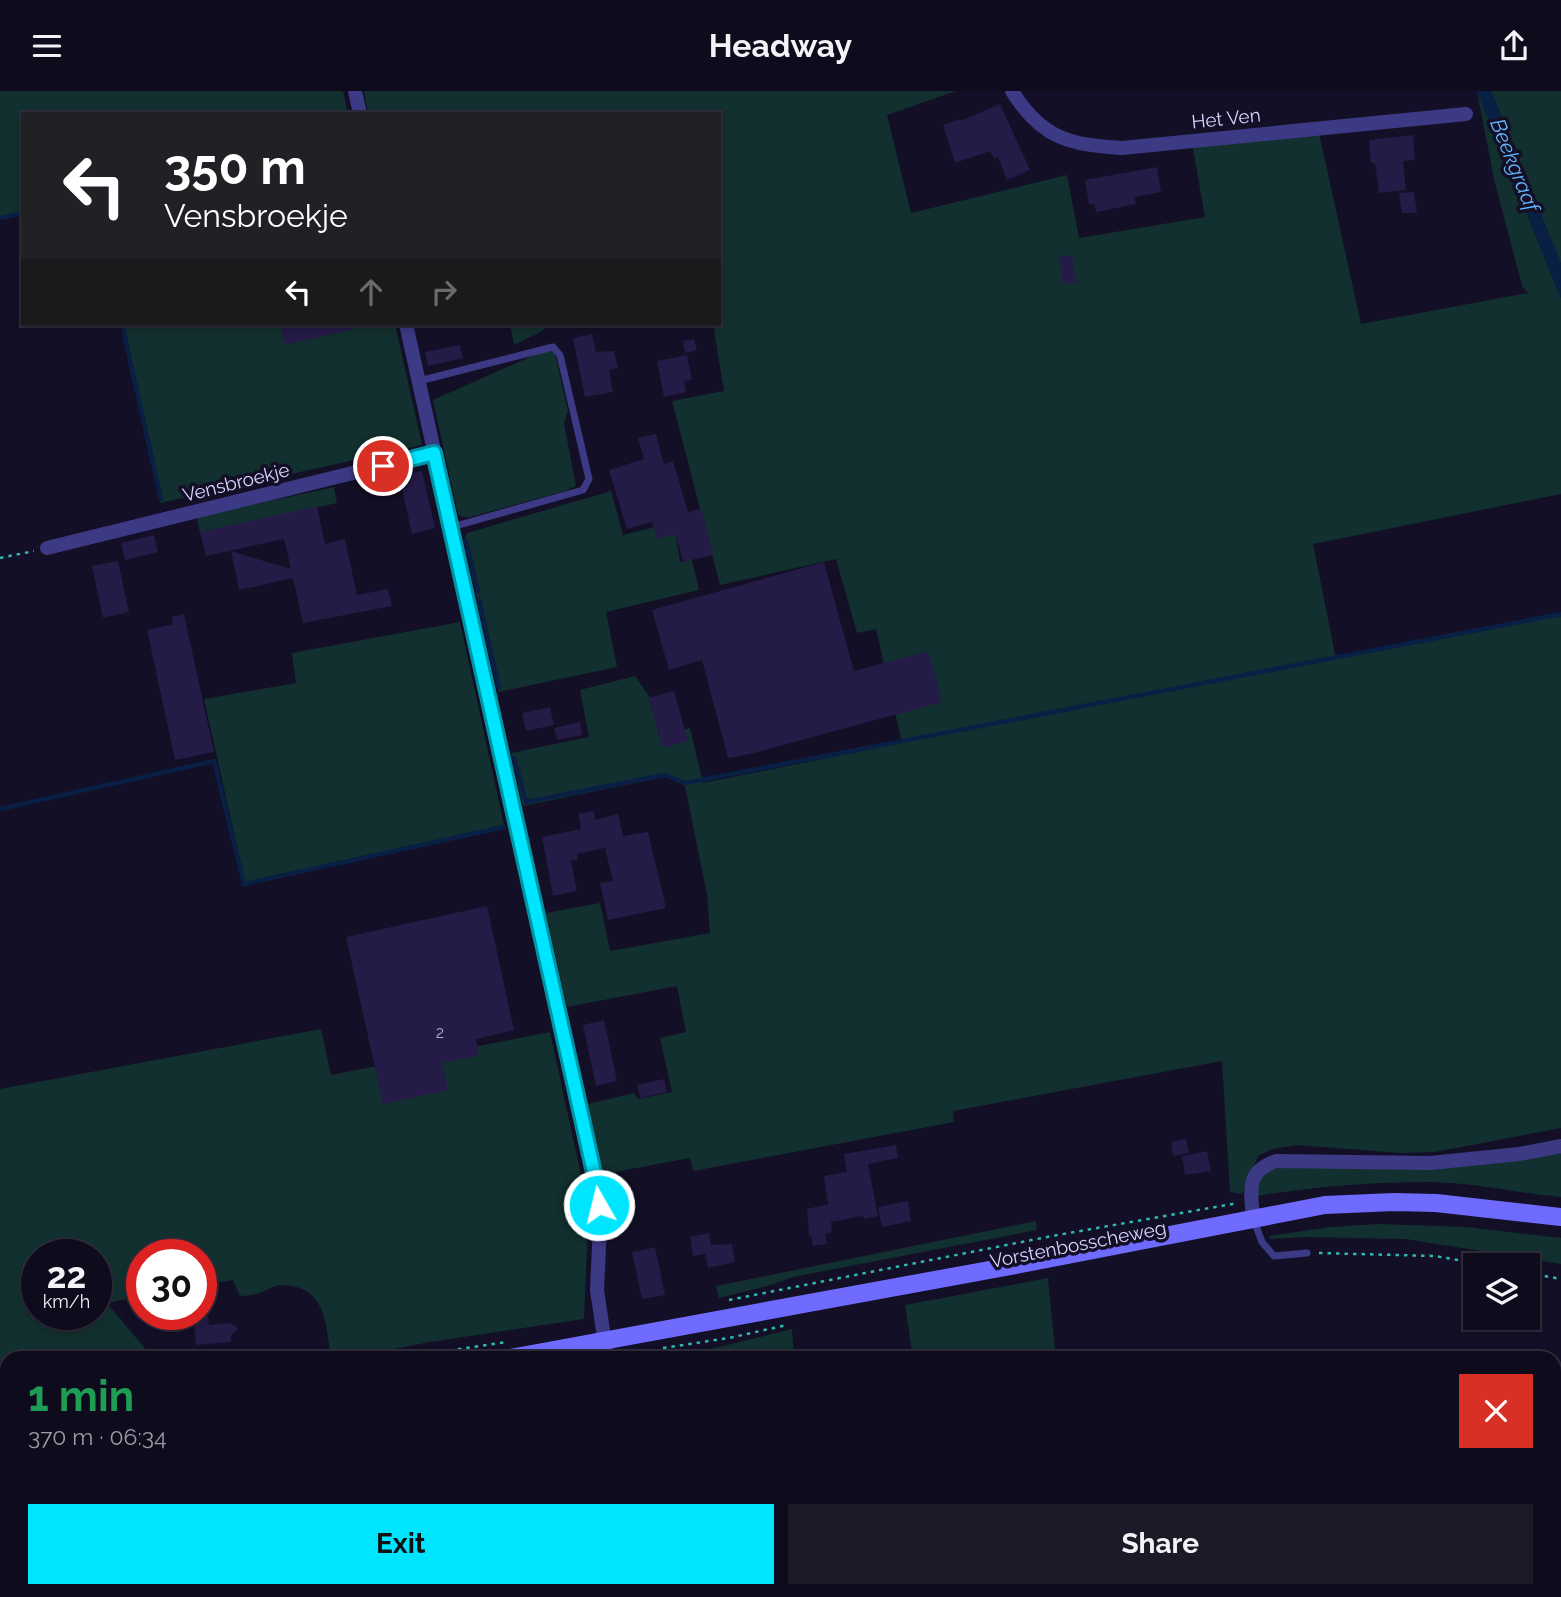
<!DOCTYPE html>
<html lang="en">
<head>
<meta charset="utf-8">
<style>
	body { margin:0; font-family:Raleway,sans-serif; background:#1c1929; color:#f1f3f6; height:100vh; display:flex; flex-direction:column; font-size:26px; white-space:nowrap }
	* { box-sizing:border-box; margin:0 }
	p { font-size:23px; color:#9b9ba3 }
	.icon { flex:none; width:38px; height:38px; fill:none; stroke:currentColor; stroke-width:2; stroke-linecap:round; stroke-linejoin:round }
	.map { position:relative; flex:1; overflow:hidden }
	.details { position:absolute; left:0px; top:1260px; width:1561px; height:247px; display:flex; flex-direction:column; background:#0e0b1c; border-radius:21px 21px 0 0; box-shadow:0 4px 10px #0003,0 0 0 2px #2e2b3b }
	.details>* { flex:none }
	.guide { position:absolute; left:21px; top:21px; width:700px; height:214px; border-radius:0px; box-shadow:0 4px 10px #0003,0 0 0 2px #2e2b3b; background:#202124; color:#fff; overflow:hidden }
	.buttons { position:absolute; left:1463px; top:1162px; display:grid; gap:14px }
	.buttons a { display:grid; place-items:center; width:77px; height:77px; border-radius:0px; background:#0e0b1c; box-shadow:0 4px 10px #0003,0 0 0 2px #2e2b3b; font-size:35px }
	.speed { position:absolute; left:21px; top:1148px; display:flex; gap:14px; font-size:35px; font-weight:700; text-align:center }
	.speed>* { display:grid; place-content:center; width:91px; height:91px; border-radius:50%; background:#0e0b1c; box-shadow:0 4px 10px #0003,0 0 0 2px #2e2b3b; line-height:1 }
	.speed small { font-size:18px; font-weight:400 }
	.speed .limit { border:10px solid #d22; background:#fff; color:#111 }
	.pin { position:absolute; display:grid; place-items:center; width:60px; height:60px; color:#fff; margin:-30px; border:4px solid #fff; border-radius:50%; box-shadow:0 2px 7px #0007 }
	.me { position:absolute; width:77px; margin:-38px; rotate:352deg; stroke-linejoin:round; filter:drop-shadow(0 0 5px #0008) }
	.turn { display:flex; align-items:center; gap:24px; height:147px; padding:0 28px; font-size:32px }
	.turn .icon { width:91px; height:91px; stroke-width:2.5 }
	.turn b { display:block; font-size:49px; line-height:60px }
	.lanes { display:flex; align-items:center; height:66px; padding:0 28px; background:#0003; justify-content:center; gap:35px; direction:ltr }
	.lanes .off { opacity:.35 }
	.round { display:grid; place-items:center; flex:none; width:74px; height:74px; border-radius:0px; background:#1c1929 }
	.headline { display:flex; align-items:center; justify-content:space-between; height:119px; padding:0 28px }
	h1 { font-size:42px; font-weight:700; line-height:52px; color:#1e9e55 }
	.action { display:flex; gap:14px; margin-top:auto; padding:14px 28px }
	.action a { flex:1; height:80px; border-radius:0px; background:#00e5ff; color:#111; font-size:28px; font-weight:700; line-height:80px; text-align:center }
	.action a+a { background:#1c1929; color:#f1f3f6 }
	header { display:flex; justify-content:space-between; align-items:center; height:91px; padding:0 28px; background:#0e0b1c; font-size:32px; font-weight:700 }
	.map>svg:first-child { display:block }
	.green { fill:#12302f; fill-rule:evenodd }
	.water { fill:#0a1f44 }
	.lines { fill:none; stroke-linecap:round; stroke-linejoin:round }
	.stream { stroke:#0a1f44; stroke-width:4.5 }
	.building { fill:#241b47 }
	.path { stroke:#2fb8b0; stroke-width:2.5; stroke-dasharray:3.5 5; stroke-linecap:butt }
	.lane { stroke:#3d3a85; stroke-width:7 }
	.street { stroke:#3d3a85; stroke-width:14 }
	.secondary { stroke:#6f6bff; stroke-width:18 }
	.route-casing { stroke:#0095a6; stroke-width:18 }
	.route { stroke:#00e5ff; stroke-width:12 }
	.labels { text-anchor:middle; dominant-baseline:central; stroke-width:7; stroke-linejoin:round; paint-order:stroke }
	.number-label { font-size:16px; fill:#aca6d1 }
	.street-label { font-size:19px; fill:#d9d4ff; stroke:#130f26 }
	.water-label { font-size:21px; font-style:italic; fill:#62b6ff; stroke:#130f26 }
</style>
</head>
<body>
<header><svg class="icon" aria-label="menu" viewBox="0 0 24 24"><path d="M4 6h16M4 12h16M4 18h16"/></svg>Headway<svg class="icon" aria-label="share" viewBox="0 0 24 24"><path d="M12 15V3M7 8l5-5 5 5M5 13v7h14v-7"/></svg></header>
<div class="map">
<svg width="1561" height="1506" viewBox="0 0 1561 1506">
	<rect width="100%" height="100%" fill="#130f26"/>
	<path class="green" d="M0,0H343L348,23H23V124L0,129Z
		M364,0H956L887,24L911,122L1067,84L1079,147L1205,126L1192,52L1319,42L1361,233L1528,202L1522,195L1494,88L1477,0L1561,207V403L1313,453L1336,568L1561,525V1037L1435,1061L1400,1062L1297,1054L1272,1058L1258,1065L1242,1103L1230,1101L1222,970L953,1020L954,1031L693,1080L690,1067L604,1083L588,1013L634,1002L638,1008L672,1001L660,947L686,941L677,895L567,916L546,822L600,812L610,860L710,842L707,804L685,695L670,685L523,715L511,662L589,646L580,599L635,585L649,605L659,645L690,637L703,692L902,652L876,538L857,542L836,468L720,494L672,310L724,300L713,233H719V23H368Z
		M1491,0H1561V173Z
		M120,233H395L422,354L160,412Z
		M510,233H549L541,241L514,254Z
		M550,257L554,258L568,320L564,332L576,395L565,400L470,426H463L458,423L433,309Z
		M334,396L337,412L200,442L197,426Z
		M611,400L623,444L674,431L680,471L692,469L699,499L606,521L617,576L498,601L464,449L467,442Z
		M460,531L504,734L245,791L204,608L296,592L292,562Z
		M321,938L331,984L550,941L587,1112L588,1134L584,1228L430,1251L347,1267H253L330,1261C326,1229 324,1195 282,1194C273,1194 265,1201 256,1203C251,1204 245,1205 240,1205L233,1189L201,1195V1164H142V1205L107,1212L153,1267H7V1274H0V998ZM37,1164H96V1223H37Z
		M1561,1059V1106C1516,1102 1472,1091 1427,1091C1369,1091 1313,1096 1256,1105L1258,1087L1268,1078Z
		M1036,1130L1037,1139L793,1186L771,1194L719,1207L716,1195Z
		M1378,1133L1467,1136L1561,1147V1173L1406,1148L1304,1146L1270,1148L1269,1145L1331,1136Z
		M1048,1187L1056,1267H913L905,1214Z
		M792,1238L794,1267H655L715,1257Z
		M816,1500H1079L1080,1506H817Z"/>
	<path class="water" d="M1477,0H1491L1561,173V207Z"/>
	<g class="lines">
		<path class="stream" d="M0,127L23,122
			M122,233L161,408
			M466,450L478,501
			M479,509L499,597
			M514,667L526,711L664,684L685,692L1561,523
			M0,718L214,670L244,793L504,736"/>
	</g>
	<path class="building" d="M1000,13L1030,79L1007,89L998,66L994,68L990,60L955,72L943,34L960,28L961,30Z
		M1413,44L1415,69L1403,70L1406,99L1379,102L1375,72H1371L1369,49Z
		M1157,76L1161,101L1134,106L1136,113L1096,121L1094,113L1089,114L1085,89Z
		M1414,101L1417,122H1402L1399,102Z
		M1072,164L1076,191L1063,193L1059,166Z
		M280,233H353L354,238L285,254Z
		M592,243L596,261L614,260L618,277L609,279L613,301L585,306L573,247Z
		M694,248L697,259L685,262L683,250Z
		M460,254L463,267L428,275L425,261Z
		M687,264L692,289L684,290L686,301L664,306L657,270Z
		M656,343L664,373L673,370L688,421L701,418L713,464L683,471L676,443L657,448L652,431L627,438L609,379L644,368L638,347Z
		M422,380L435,437L412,443L399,385Z
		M317,415L325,453L345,448L357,504L388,498L392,515L303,532L293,487L239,499L231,460L291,478L284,448L206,465L200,441Z
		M154,444L158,461L125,469L121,452Z
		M118,470L129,521L103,527L92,475Z
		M824,471L854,580L928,560L942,611L750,663L728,667L702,569L669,579L652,519Z
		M184,523L214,661L175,669L147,539L173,533L172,526Z
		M674,600L688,650L663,657L648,607Z
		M550,616L554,634L526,640L522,622Z
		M580,631L582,644L557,649L554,637Z
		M594,720L595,729L618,723L623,745L648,741L666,817L608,829L600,792L613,790L605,757L577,763L578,769L571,770L577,800L553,805L542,746L581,738L578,723Z
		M487,815L514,939L476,948L479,964L442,972L448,999L383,1013L346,846Z
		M604,929L617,990L596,995L583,934Z
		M664,988L667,1001L640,1007L637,994Z
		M1186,1048L1189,1062L1173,1065L1171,1051Z
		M896,1054L898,1067L868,1073L878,1125L864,1128L863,1125L831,1131L832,1141L825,1143L827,1153L813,1155L811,1145H809L807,1118L828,1113L824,1085L847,1081L844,1063Z
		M1207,1060L1211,1080L1185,1084L1182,1065Z
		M908,1110L911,1130L882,1136L878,1116Z
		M709,1142L711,1154L732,1153L735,1171L708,1177L705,1163L693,1165L690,1146Z
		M655,1156L665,1204L642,1208L632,1161Z
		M193,1223H208L209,1234L229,1232L239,1237L231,1244V1251L196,1254Z"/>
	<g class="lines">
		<path class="path" d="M0,467L34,460
			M1319,1162L1435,1165L1486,1174
			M1528,1182L1561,1188
			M729,1209L1052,1145L1238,1112
			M663,1257L729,1247L787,1234
			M399,1267L506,1251
			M0,1318H7"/>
		<path class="lane" d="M419,290L553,256L560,264L589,388L583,399L452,436
			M1253,1127L1262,1151L1274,1165L1307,1162"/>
		<path class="street" d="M355,0L360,23
			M1012,0C1041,47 1069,54 1122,57L1466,23
			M406,233L597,1095L600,1134L597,1199L607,1267
			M47,457L434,362
			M1253,1127C1251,1100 1245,1081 1276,1070L1430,1072L1519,1063L1561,1055
			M687,1500L688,1506"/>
		<path class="secondary" d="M510,1267L1000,1177L1325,1114L1394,1111L1436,1112L1561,1126
			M0,1293L7,1294"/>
	</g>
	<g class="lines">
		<g class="route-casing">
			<path id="route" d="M383,375L434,362L597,1095L599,1114"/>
		</g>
		<use href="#route" class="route"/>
	</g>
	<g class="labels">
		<g class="number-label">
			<text x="440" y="941">2</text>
		</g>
		<g class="street-label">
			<text transform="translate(1226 27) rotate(-6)">Het Ven</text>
			<text transform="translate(236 391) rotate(-14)">Vensbroekje</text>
			<text transform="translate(1078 1153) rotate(-11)">Vorstenbosscheweg</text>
		</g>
		<g class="water-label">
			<text transform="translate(1515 74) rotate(68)">Beekgraaf</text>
		</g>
	</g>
</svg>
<div class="buttons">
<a><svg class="icon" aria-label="layers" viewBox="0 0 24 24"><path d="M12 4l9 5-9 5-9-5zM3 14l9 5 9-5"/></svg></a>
</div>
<div class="speed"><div>22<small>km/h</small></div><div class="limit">30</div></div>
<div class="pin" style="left:383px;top:375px;background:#d93025"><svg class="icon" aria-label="arrive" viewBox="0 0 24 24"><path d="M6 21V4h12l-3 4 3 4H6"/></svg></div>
<svg class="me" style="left:599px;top:1114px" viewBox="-20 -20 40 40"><circle r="17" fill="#00e5ff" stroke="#fff" stroke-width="3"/><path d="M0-11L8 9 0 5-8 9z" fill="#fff"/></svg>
<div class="guide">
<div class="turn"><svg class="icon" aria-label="left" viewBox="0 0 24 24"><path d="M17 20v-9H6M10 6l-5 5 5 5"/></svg><div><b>350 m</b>Vensbroekje</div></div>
<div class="lanes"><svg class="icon" aria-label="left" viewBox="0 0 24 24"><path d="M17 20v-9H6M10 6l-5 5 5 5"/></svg><svg class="icon off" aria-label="ahead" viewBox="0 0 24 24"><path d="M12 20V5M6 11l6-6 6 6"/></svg><svg class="icon off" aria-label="right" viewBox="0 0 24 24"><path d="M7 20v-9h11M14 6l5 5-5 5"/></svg></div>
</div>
<section class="details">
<div class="headline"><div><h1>1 min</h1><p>370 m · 06:34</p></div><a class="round" style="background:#d93025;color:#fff"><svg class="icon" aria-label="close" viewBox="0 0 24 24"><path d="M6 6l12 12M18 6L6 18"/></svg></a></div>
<div class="action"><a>Exit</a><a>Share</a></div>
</section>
</div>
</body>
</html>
